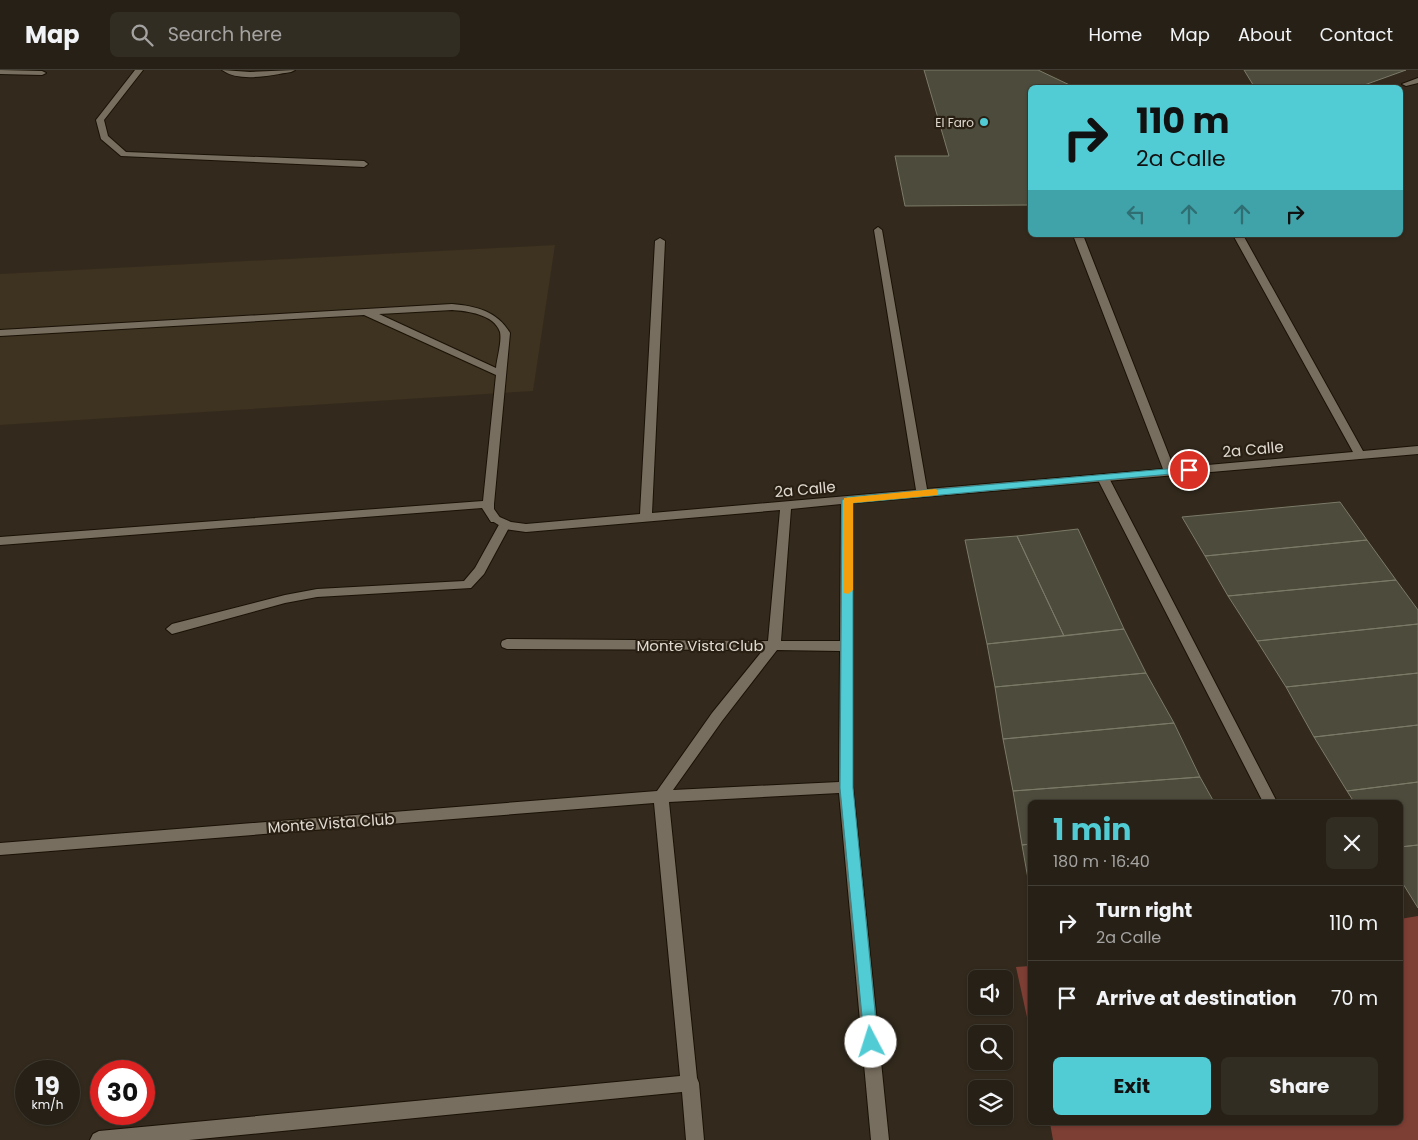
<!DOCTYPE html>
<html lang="en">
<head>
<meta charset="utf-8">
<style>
	body { margin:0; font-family:Poppins,sans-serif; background:#322d23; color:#f1f3f6; height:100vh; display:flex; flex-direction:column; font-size:19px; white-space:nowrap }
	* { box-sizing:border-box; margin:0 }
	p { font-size:16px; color:#a4a3a1 }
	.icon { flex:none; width:28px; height:28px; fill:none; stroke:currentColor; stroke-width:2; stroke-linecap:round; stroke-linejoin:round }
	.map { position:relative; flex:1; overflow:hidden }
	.details { position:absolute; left:1028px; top:730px; width:375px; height:325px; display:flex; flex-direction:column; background:#262016; border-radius:8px; box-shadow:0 1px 4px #0004,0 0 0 1px #423e35 }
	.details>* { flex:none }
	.guide { position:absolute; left:1028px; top:15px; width:375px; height:152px; border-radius:8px; box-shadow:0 1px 4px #0004,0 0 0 1px #423e35; background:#51ccd4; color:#111; overflow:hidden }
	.controls { position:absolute; left:968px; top:900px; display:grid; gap:10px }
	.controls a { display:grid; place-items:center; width:45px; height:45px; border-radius:8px; background:#262016; box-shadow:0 1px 4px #0004,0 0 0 1px #423e35; font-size:25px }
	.speed { position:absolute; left:15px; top:990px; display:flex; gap:10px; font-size:25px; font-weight:700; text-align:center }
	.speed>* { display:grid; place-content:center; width:65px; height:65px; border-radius:50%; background:#262016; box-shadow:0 1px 4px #0004,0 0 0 1px #423e35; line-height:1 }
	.speed small { font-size:12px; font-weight:400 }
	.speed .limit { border:8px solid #d22; background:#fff; color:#111 }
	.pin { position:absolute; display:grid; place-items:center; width:42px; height:42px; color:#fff; margin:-21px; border:2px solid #fff; border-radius:50%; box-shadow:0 1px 5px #0007 }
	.me { position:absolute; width:55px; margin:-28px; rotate:355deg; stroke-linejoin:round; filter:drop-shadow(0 0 4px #0008) }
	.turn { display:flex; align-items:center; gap:18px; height:105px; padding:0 25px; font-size:22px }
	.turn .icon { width:65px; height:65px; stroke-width:2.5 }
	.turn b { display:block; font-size:35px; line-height:42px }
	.lanes { display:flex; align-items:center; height:48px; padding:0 25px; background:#0003; justify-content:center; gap:25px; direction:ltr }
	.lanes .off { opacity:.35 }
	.round { display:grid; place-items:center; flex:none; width:52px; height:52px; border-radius:8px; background:#322d23 }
	.head { display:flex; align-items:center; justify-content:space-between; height:85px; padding:0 25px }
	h1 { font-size:30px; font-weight:700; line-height:38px; color:#51ccd4 }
	.action { display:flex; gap:10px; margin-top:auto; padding:10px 25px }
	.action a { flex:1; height:58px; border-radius:8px; background:#51ccd4; color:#111; font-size:20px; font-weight:700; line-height:58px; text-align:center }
	.action a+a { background:#322d23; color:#f1f3f6 }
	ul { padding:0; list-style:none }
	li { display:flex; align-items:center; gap:15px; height:75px; padding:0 25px; border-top:1px solid #423e35 }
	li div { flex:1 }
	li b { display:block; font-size:19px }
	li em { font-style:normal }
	header { display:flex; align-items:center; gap:30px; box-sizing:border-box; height:70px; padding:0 25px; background:#262016; border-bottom:1px solid #423e35 }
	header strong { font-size:24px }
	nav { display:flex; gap:28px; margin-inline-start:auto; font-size:18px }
	.search { width:350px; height:45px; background:#322d23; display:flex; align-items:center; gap:12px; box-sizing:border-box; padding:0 18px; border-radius:8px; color:#a4a3a1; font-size:19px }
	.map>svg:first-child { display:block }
	.built { fill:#3e3220 }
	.green { fill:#7d3e34 }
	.building { fill:#4d4b3b; stroke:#7b7a68 }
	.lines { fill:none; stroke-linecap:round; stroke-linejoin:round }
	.service-casing { stroke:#1a1206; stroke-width:2 }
	.minor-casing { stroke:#1a1206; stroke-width:2 }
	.service { fill:#786e5f; fill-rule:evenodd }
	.minor { fill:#786e5f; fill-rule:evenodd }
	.route { fill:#51ccd4; stroke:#35858a }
	.slow { fill:#f59e0b }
	.poi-dot { fill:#51ccd4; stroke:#292013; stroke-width:2 }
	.labels { text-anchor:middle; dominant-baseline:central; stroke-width:4.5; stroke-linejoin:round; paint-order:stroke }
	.far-poi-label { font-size:12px; fill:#e0dad1; stroke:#292013; text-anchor:end }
	.street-label { font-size:15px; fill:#e0dad1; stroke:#292013 }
</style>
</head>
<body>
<header>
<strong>Map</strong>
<div class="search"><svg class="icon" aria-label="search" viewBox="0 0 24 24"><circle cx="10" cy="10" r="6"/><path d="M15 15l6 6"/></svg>Search here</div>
<nav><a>Home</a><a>Map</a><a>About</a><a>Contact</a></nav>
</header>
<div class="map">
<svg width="1418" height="1070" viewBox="0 0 1418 1070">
	<rect width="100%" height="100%" fill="#332a1d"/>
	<path class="built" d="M555,175L533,321L0,355V204Z"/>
	<path class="green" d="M1418,846V1070H1053L1050,1053L1400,1052V849Z
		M1030,896V961L1016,897Z"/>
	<path class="building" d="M924,0H1038L1076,18H1030V135L905,136L895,86H949Z
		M1244,0H1406L1356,18H1255Z
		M1340,432L1367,470L1205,486L1182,447Z
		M1078,459L1124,559L1064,566L1017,466Z
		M1017,466L1064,566L987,574L965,470Z
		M1367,470L1396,510L1228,526L1205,486Z
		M1396,510L1418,540V554L1257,571L1228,526Z
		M1418,554V603L1286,617L1257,571Z
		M1124,559L1146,603L995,617L987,574Z
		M1146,603L1174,653L1003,669L995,617Z
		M1418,603V655L1314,667L1286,617Z
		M1174,653L1200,707L1013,721L1003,669Z
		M1418,655V712L1347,721L1314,667Z
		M1200,707L1214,732H1030V774L1022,775L1013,721Z
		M1418,712V775L1400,777V732H1354L1347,721Z
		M1030,774V820L1022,775Z
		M1418,775V838L1400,809V777Z"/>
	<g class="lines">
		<g class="service-casing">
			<path id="service" d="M135,0H143L104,50L108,66L126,82L364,91L368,94L364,97L121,86L101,69L96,50Z
				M222,0L250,2L295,0L291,2C271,5 240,13 222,0Z
				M452,234C476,236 497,241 510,263L494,434V439L501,449L499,452H491L482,438L0,475V467L483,431L496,305L364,245L0,266V260ZM452,240C467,241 494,244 500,262C502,272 497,288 496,298L379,244Z
				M1103,404L1109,408L1277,732H1263L1097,408Z
				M505,450L511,454L484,504L471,518L317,527L285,533L172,564L166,559L172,554L285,525L317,519L464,511L475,498L501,451Z"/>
		</g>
		<g class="minor-casing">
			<path id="minor" d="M0,0L42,1L46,3L42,5L0,4Z
				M1418,8V13L1406,16L1402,14Z
				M878,157L882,160L927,419L1163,399L1073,165H1083L1174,398L1353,382L1233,165H1243L1363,381L1418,376V384L853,433V717L889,1070H871L839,723L669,732L697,1008L699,1013L704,1070H686L682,1022L189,1070H90L93,1064L99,1061L680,1006L654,733L0,785V773L657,721L712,643L763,580L507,579L502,577L501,574L502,571L507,569L768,571L780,440L526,462L505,459L489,449L495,445L511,452L526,454L640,444L655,171L660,168L665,171L652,443L916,420L874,160ZM841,434L840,571H781L791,439ZM777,580L840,581L839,712L673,720L722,651Z"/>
		</g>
		<use href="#service" class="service"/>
		<use href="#minor" class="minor"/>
	</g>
	<path class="route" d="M1189,397L1193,398V402L853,433V718L878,972L876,977L871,979L865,977L840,718L842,430L847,427Z"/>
	<path class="slow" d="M935,419L938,420V425L853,433V520L848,524L844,523V428Z"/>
	<circle class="poi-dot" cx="984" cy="52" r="5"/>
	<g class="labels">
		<g class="far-poi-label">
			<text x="974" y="52">El Faro</text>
		</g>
		<g class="street-label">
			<text transform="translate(1253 379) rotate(-5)">2a Calle</text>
			<text transform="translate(805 419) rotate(-5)">2a Calle</text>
			<text x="700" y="575">Monte Vista Club</text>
			<text transform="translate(331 753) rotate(-4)">Monte Vista Club</text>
		</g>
	</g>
</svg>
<div class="controls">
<a><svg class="icon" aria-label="sound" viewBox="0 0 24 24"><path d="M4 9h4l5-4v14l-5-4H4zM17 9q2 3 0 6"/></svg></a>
<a><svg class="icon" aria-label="search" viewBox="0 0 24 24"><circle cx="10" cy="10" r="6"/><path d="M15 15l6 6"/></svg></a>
<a><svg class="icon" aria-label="layers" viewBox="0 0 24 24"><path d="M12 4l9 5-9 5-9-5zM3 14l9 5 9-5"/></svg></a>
</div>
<div class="speed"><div>19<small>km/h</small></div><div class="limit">30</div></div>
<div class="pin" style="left:1189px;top:400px;background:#d93025"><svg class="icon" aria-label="arrive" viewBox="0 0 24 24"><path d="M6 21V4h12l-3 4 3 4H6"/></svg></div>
<svg class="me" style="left:871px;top:972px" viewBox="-20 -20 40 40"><circle r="19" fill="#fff"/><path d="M0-13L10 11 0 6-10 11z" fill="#51ccd4"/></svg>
<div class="guide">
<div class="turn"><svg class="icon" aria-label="right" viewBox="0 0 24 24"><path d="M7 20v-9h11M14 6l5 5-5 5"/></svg><div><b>110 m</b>2a Calle</div></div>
<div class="lanes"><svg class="icon off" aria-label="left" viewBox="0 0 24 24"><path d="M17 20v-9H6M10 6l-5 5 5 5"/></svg><svg class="icon off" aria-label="ahead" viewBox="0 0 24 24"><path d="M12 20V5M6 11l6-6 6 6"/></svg><svg class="icon off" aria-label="ahead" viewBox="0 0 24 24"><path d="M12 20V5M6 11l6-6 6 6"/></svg><svg class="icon" aria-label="right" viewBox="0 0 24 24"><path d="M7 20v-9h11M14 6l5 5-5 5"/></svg></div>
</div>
<section class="details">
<div class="head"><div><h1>1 min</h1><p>180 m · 16:40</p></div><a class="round"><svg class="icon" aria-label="close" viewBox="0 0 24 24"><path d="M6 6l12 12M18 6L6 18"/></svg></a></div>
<ul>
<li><svg class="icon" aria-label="right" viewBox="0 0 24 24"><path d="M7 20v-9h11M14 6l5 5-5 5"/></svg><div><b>Turn right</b><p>2a Calle</p></div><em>110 m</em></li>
<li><svg class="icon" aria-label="arrive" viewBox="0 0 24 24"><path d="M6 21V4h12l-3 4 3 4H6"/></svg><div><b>Arrive at destination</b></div><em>70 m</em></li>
</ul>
<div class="action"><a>Exit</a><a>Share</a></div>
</section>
</div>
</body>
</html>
